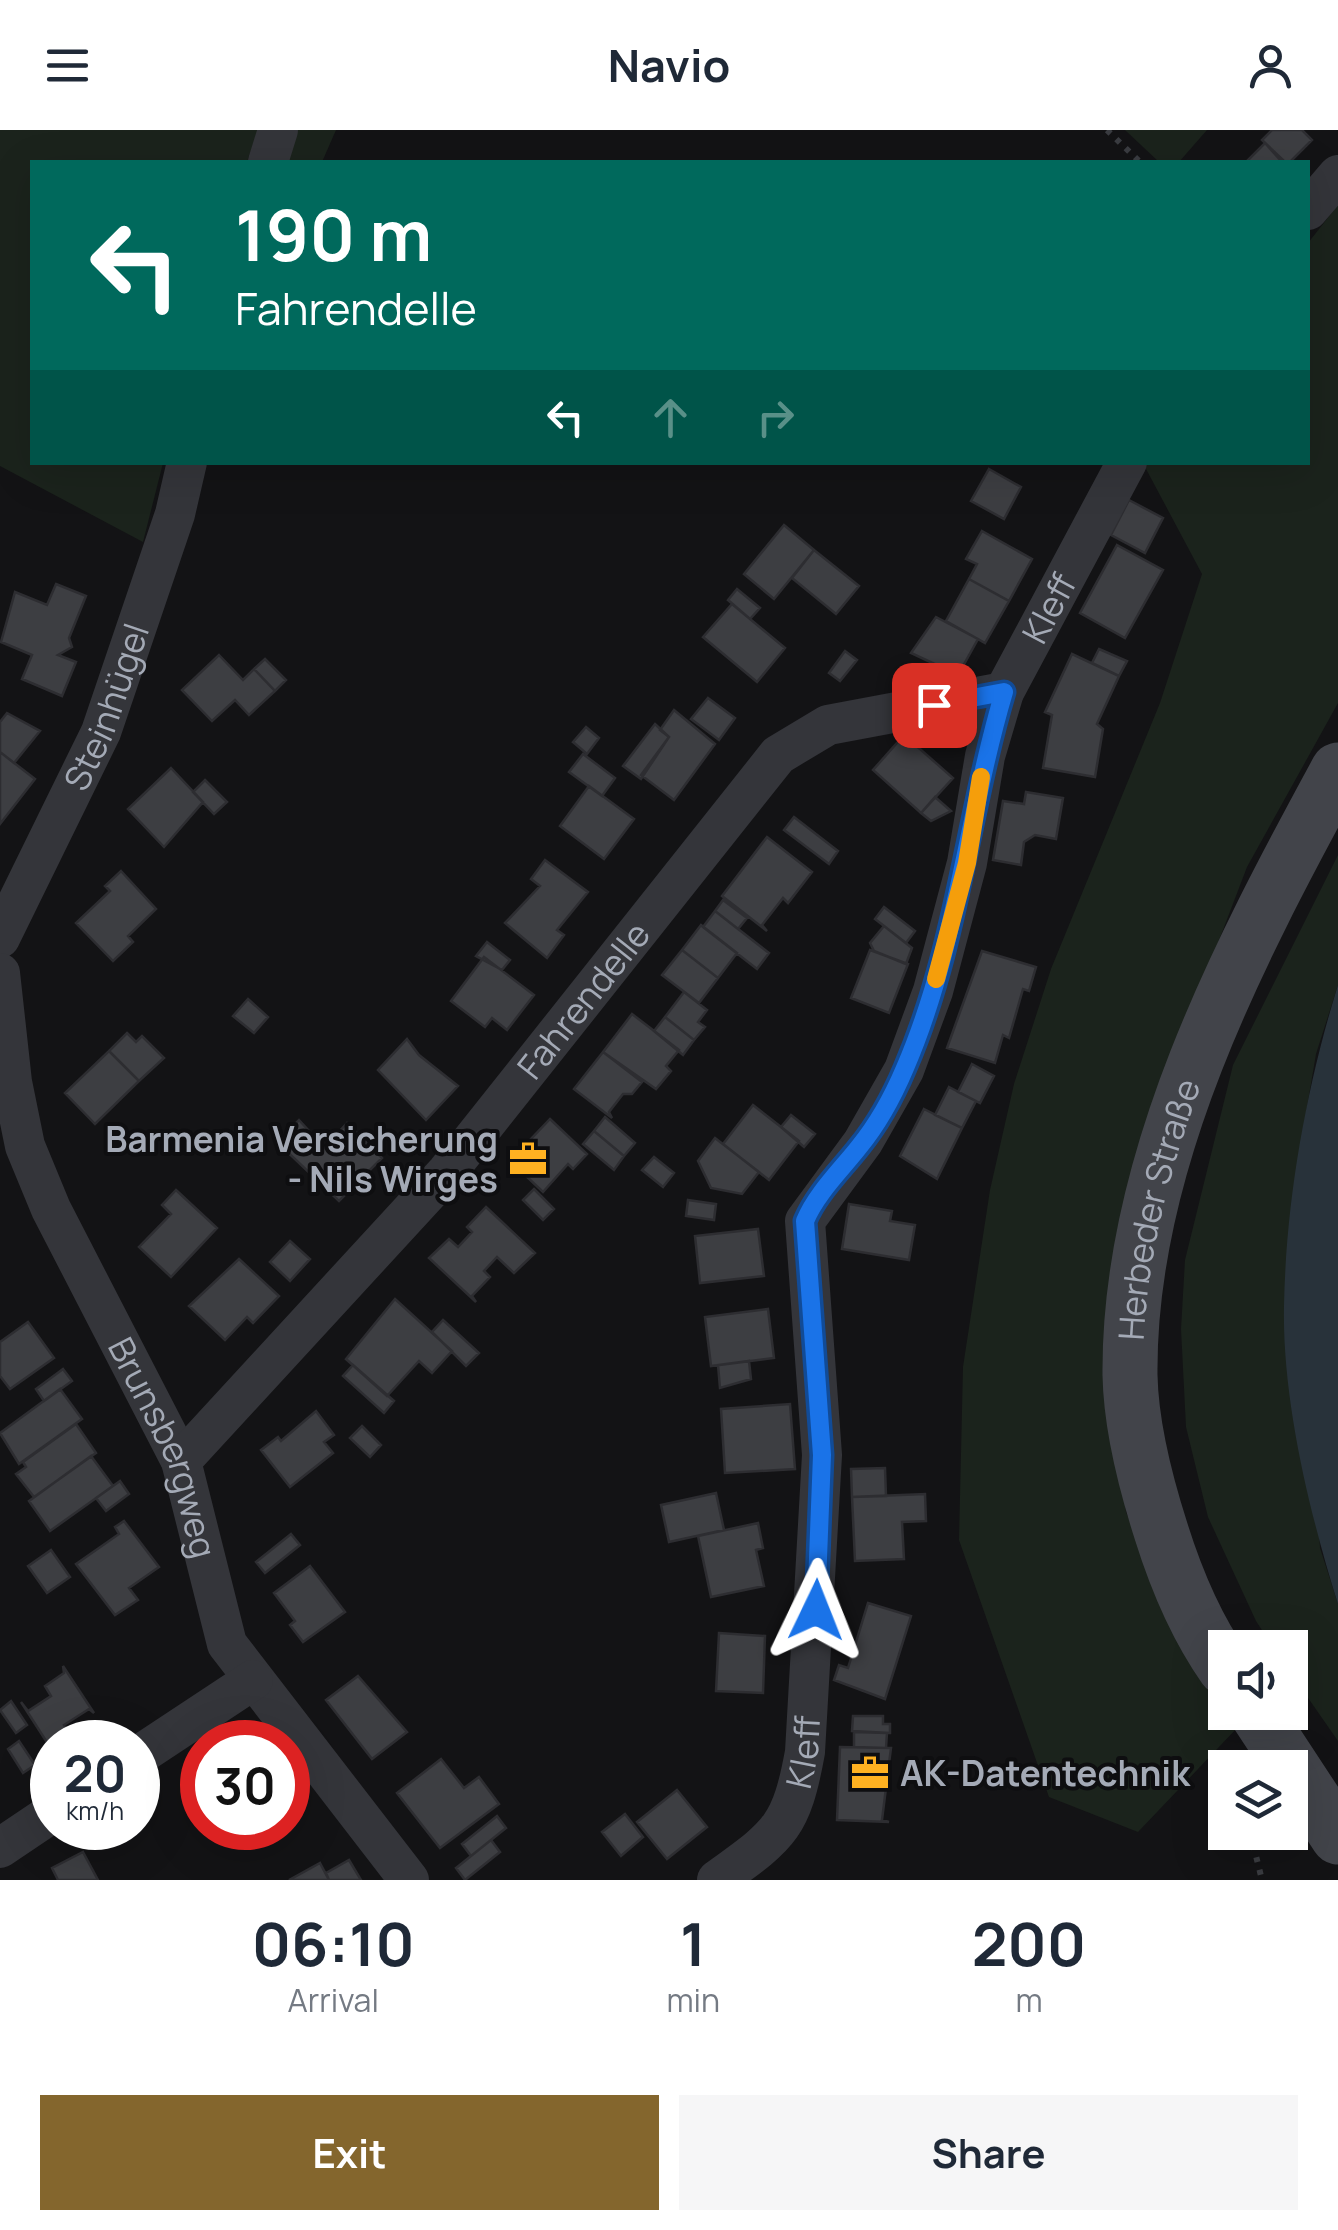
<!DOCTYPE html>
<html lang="en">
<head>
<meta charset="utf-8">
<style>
	body { margin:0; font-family:Manrope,sans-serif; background:#f6f6f7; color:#1f2937; height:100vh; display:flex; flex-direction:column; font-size:38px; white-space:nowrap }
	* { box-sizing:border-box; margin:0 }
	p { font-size:32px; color:#747a83 }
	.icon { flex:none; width:55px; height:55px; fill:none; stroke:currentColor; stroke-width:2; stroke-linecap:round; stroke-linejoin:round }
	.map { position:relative; height:1750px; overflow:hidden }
	.panel { display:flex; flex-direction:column; background:#fff; flex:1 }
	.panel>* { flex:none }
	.guide { position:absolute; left:30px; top:30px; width:1280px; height:305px; border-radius:0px; box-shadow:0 10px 40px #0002; background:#00695c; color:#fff; overflow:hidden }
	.fabs { position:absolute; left:1208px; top:1500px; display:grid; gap:20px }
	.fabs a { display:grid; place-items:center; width:100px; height:100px; border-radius:0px; background:#fff; box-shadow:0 10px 40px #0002; font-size:50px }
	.speed { position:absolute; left:30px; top:1590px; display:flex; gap:20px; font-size:50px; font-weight:700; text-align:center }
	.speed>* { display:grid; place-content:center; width:130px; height:130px; border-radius:50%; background:#fff; box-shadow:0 10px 40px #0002; line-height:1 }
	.speed small { font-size:25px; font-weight:400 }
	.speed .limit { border:15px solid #d22; background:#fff; color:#111 }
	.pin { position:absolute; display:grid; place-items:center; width:85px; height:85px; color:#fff; margin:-42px; border-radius:20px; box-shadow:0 5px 15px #0006 }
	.me { position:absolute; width:110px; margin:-55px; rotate:2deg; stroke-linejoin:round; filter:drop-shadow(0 0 8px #0008) }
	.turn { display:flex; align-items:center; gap:35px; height:210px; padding:0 40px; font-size:45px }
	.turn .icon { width:130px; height:130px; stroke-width:2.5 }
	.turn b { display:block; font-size:70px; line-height:85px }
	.lanes { display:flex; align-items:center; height:95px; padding:0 40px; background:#0003; justify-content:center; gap:50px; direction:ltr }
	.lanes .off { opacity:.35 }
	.eta { display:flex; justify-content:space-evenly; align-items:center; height:170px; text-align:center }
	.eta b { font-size:60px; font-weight:700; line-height:70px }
	.cta { display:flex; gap:20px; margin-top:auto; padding:20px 40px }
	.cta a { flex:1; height:115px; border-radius:0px; background:#84662d; color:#fff; font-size:40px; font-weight:700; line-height:115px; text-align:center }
	.cta a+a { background:#f6f6f7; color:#1f2937 }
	header { display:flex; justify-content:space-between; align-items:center; height:130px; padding:0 40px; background:#fff; font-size:45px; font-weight:700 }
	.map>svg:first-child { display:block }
	.green { fill:#1b231c }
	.water { fill:#28323a }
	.building { fill:#3d3e42; stroke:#2d2d31; stroke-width:2.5 }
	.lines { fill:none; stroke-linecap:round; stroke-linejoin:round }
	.path { stroke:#3a3c41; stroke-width:6; stroke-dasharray:5 8; stroke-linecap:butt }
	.street { stroke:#34353a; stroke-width:40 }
	.secondary { stroke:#42444a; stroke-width:55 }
	.route-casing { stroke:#114b97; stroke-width:25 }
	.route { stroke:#1a73e8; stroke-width:18 }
	.slow { stroke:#f59e0b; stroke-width:18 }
	.labels { text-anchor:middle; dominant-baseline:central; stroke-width:8; stroke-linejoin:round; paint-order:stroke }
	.street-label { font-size:35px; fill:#a4aab6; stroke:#0e0e10 }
	.poi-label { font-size:35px; font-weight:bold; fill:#a4aab6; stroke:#0e0e10; text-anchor:end }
</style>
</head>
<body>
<header><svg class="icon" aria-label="menu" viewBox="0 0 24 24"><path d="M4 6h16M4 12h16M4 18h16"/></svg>Navio<svg class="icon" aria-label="person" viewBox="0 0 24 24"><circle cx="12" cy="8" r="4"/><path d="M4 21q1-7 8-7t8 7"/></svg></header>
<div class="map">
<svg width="1338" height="1750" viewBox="0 0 1338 1750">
	<rect width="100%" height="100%" fill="#131315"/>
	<path class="green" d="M0,0H258L247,32H32V332L163,333L143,412L0,336Z
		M296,0H336L322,32H285Z
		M1125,0H1207L1179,32H1159Z
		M1338,75V573L1247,737L1155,978L1104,1196L1126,1382L1181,1514L1238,1597L1138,1702L1049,1667L959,1410L963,1237L990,1060L1014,954L1051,839L1160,573L1202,444L1145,337L1147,332H1308V113Z
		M1338,725V855L1316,924L1295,1048L1320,1418L1338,1474V1611L1290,1542V1518L1273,1517L1256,1491L1208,1387L1186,1297L1181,1199L1185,1130L1233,935Z"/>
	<path class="water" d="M1338,855V1474C1310,1385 1282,1270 1284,1176C1286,1069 1306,958 1338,855Z"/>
	<path class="building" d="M1272,0H1302L1312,10L1290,32H1285L1262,10Z
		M1265,13L1282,32H1246Z
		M989,339L1021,357L1004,389L971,371Z
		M1129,370L1163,388L1145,423L1111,405Z
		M784,395L814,420L774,469L744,444Z
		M982,401L1032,429L1009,471L969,449L977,434L966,429Z
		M1117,415L1163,440L1125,508L1080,483Z
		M814,420L859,456L836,484L792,448Z
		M969,449L1009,471L985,513L946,491Z
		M56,454L86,466L69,508L72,517L58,525L76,532L62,566L22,549L32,525L1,512L15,462L47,475Z
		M737,459L760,478L750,489L728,470Z
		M732,474L785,518L757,552L703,507Z
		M936,487L978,509L958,545L911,523Z
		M1099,519L1127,531L1119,546L1092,533Z
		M845,521L857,530L840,551L829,543Z
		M1072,524L1119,546L1097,594L1103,599L1095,647L1043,638L1052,585L1045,582Z
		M219,525L243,550L254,539L275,561L249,585L235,570L212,591L182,560Z
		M265,529L286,550L275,561L254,539Z
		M708,568L735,588L719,610L691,589Z
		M674,580L715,614L674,670L641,645L669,607L660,600Z
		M7,583L40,601L14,633L0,622V592Z
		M655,594L669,607L641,649L623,636Z
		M586,597L599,608L587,624L573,612Z
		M904,605L953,648L921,683L873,640Z
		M0,622L35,649L0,694Z
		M583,624L615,648L602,666L569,642Z
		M171,638L203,672L164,717L128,679Z
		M205,650L227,672L214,684L193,662Z
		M589,656L634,689L604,729L560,696Z
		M1026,662L1063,668L1056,709L1035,705L1024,712L1021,735L993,730L1003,671L1024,674Z
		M935,667L951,681L931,691L921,683Z
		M794,687L838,721L829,734L784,700Z
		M767,707L812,742L788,773L783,768L762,795L767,801L722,766Z
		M545,730L588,762L557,800L564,805L547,828L505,793L540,756L531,749Z
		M121,741L156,779L128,806L133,812L113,831L76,793L110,761L105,756Z
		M723,770L747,788L738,799L715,781Z
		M884,777L915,801L906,813L875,789Z
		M715,781L769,823L757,839L703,797Z
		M701,795L737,823L718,848L682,820Z
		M884,796L912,818L906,834L874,821L870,813Z
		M487,812L510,830L502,840L476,826Z
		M682,820L718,848L699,873L662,845Z
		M870,820L908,834L889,883L851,868Z
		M982,821L1036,837L1029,861L1023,859L1009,908L1003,905L995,933L947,918Z
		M484,827L534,865L507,900L492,888L485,897L451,871Z
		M684,862L707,880L698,892L705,897L694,910L665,887Z
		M248,869L268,887L254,903L233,886Z
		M632,884L679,920L666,936L671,941L656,959L603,922Z
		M665,887L694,910L683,925L654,901Z
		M127,903L136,912L142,906L164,928L139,951L109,921Z
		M407,909L419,925L458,956L426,990L378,940Z
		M109,921L139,951L95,994L65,963Z
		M603,922L642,952L632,964H623L609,982L612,988L574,959Z
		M972,934L994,946L980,973L958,962Z
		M949,957L976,971L962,998L935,985Z
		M753,975L799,1011L769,1050L723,1014Z
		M924,979L962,998L937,1049L900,1026Z
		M791,985L815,1004L804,1017L781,997Z
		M605,987L635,1013L624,1026L594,1001Z
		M550,989L587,1024L573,1039L568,1034L543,1062L510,1031Z
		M299,990L310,1002L303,1010L318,1025L347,993L382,1028L339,1071L277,1012Z
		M594,1001L624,1026L614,1040L583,1014Z
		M715,1008L759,1042L742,1064L711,1058L698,1031Z
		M654,1027L674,1043L663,1057L642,1040Z
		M534,1059L554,1079L543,1090L523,1070Z
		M176,1060L217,1098L171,1147L139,1117L171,1084L162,1075Z
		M688,1070L716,1074L714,1090L686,1086Z
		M849,1074L892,1081L890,1091L915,1095L909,1130L842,1119Z
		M486,1077L535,1123L514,1143L497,1127L484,1141L490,1147L472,1166L476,1172L429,1128L449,1109L458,1117L472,1102L467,1097Z
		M758,1099L764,1146L700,1153L695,1106Z
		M290,1111L310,1129L290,1151L270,1132Z
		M239,1129L279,1166L253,1193L247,1187L225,1210L189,1176Z
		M395,1169L452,1221L432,1243L419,1231L387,1266L346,1229Z
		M768,1179L774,1228L711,1236L705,1187Z
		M443,1190L479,1223L466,1236L432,1202Z
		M28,1192L54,1228L10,1259L0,1246V1212Z
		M749,1231L751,1249L720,1258L718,1235Z
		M353,1235L394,1271L384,1283L343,1246Z
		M63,1239L72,1251L44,1271L36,1259Z
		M60,1259L82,1289L19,1334L0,1303Z
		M790,1274L795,1339L725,1343L721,1279Z
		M316,1281L334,1305L324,1312L333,1323L290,1357L261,1320L278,1307L281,1311Z
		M76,1294L96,1323L34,1367L16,1344L26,1337L23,1332Z
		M362,1296L381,1315L370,1327L350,1308Z
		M91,1326L113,1356L50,1401L29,1371Z
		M885,1338L886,1366L852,1367L851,1339Z
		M120,1351L129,1364L106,1381L96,1368Z
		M716,1363L724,1400L669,1412L661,1375Z
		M925,1364L926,1391L902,1392L904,1429L855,1431L852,1367Z
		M124,1391L159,1437L129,1458L138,1470L115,1485L76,1434L119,1404L115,1397Z
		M758,1393L763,1418L756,1420L764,1456L711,1467L698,1406Z
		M291,1404L300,1415L265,1443L256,1432Z
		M51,1420L70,1447L47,1463L28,1436Z
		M310,1436L345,1482L303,1512L290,1495L295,1491L274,1463Z
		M868,1473L911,1486L885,1569L834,1550L839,1535L848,1538Z
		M719,1503L765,1506L763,1563L716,1561Z
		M63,1536L94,1583L89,1579L64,1595L68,1601L48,1614L21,1572L28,1581L51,1566L45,1556L64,1543Z
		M358,1546L407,1602L372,1629L326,1570Z
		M11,1571L27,1595L16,1603L0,1580Z
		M853,1586H883V1594H890V1603L852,1601Z
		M854,1602L887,1603L886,1618L854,1617Z
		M19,1611L35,1635L23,1643L8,1619Z
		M840,1617L891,1618L882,1690L889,1692L837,1690Z
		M441,1629L464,1658L479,1647L499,1674L440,1718L397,1663Z
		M677,1660L707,1697L667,1729L637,1692Z
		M625,1684L643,1707L621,1726L602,1702Z
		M497,1686L506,1698L471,1726L462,1714Z
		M491,1710L500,1722L465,1750L456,1738Z
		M83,1722L98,1750H58L52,1738Z
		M349,1730L361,1750H329L326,1743Z
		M320,1733L329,1750H289Z"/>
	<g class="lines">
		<path class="path" d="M1107,0L1140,32
			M1250,1702L1262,1750"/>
		<g class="street">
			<path d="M268,32L278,0"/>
			<path d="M1308,80L1338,45"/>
			<path id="s1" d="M0,808L101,602L175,384L187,332"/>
			<path id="s2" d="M0,843L12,952L25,1016L51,1079L181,1331L227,1514L409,1750"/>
			<path id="s3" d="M181,1331L447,1042L778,625L828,595L1004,562"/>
			<path d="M138,1626L253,1550"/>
			<path d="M0,1718L52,1683"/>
			<path id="s4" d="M717,1750C779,1705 791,1699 805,1622L822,1325L805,1091L863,1012L904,940L933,861L967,733L985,626L1004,562L1127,332"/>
		</g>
		<g class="secondary">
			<path id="s5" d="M1225,1538C1196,1497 1176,1449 1161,1401C1145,1351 1131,1297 1130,1245C1128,1032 1239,822 1338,640"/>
			<path d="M1256,1582L1338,1707"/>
		</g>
	</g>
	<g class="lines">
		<g class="route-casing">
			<path id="route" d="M816,1480L822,1325L805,1091C816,1064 841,1040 859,1017C877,995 894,964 905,938C957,818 967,686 1004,562L934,575"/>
		</g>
		<use href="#route" class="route"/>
		<path class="slow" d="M936,849L967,733L981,647"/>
	</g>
	<defs>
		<g id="office-bare" transform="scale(3)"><path d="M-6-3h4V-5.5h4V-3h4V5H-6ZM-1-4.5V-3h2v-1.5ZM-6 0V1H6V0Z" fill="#ffb121" stroke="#0e0e10" stroke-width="2.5" paint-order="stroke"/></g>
	</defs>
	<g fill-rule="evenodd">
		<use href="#office-bare" x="528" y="1029"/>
		<use href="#office-bare" x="870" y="1643"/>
	</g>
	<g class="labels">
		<g class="street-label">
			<text stroke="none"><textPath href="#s4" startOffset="1362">Kleff</textPath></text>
			<text stroke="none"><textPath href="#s1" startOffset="255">Steinhügel</textPath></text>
			<text stroke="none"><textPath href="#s3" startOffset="612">Fahrendelle</textPath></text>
			<text stroke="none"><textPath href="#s5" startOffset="480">Herbeder Straße</textPath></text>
			<text stroke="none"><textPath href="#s2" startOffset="508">Brunsbergweg</textPath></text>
			<text stroke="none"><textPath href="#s4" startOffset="162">Kleff</textPath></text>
		</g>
		<g class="poi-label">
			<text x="498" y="1009">Barmenia Versicherung<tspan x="498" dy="40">- Nils Wirges</tspan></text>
			<text x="900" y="1643" text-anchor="start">AK-Datentechnik</text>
		</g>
	</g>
</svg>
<div class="fabs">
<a><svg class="icon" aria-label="sound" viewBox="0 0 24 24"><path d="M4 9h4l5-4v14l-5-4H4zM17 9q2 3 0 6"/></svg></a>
<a><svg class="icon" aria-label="layers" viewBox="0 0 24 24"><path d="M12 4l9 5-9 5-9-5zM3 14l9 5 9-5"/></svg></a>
</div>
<div class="speed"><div>20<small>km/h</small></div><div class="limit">30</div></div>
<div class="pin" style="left:934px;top:575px;background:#d93025"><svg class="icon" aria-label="arrive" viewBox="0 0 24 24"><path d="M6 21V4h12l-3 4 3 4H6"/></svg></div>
<svg class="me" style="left:816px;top:1480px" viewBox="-20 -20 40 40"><path d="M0-17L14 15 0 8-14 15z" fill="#1a73e8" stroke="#fff" stroke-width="4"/></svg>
<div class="guide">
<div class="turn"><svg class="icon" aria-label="left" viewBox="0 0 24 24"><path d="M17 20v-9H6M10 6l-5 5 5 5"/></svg><div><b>190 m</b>Fahrendelle</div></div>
<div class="lanes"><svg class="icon" aria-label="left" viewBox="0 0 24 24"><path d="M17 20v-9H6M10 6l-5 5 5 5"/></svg><svg class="icon off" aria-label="ahead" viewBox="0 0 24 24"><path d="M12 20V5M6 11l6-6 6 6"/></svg><svg class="icon off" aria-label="right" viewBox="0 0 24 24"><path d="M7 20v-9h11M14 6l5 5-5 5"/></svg></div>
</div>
</div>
<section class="panel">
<div class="eta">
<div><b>06:10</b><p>Arrival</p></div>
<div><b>1</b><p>min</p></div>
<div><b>200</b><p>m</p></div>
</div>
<div class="cta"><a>Exit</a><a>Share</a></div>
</section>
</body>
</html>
